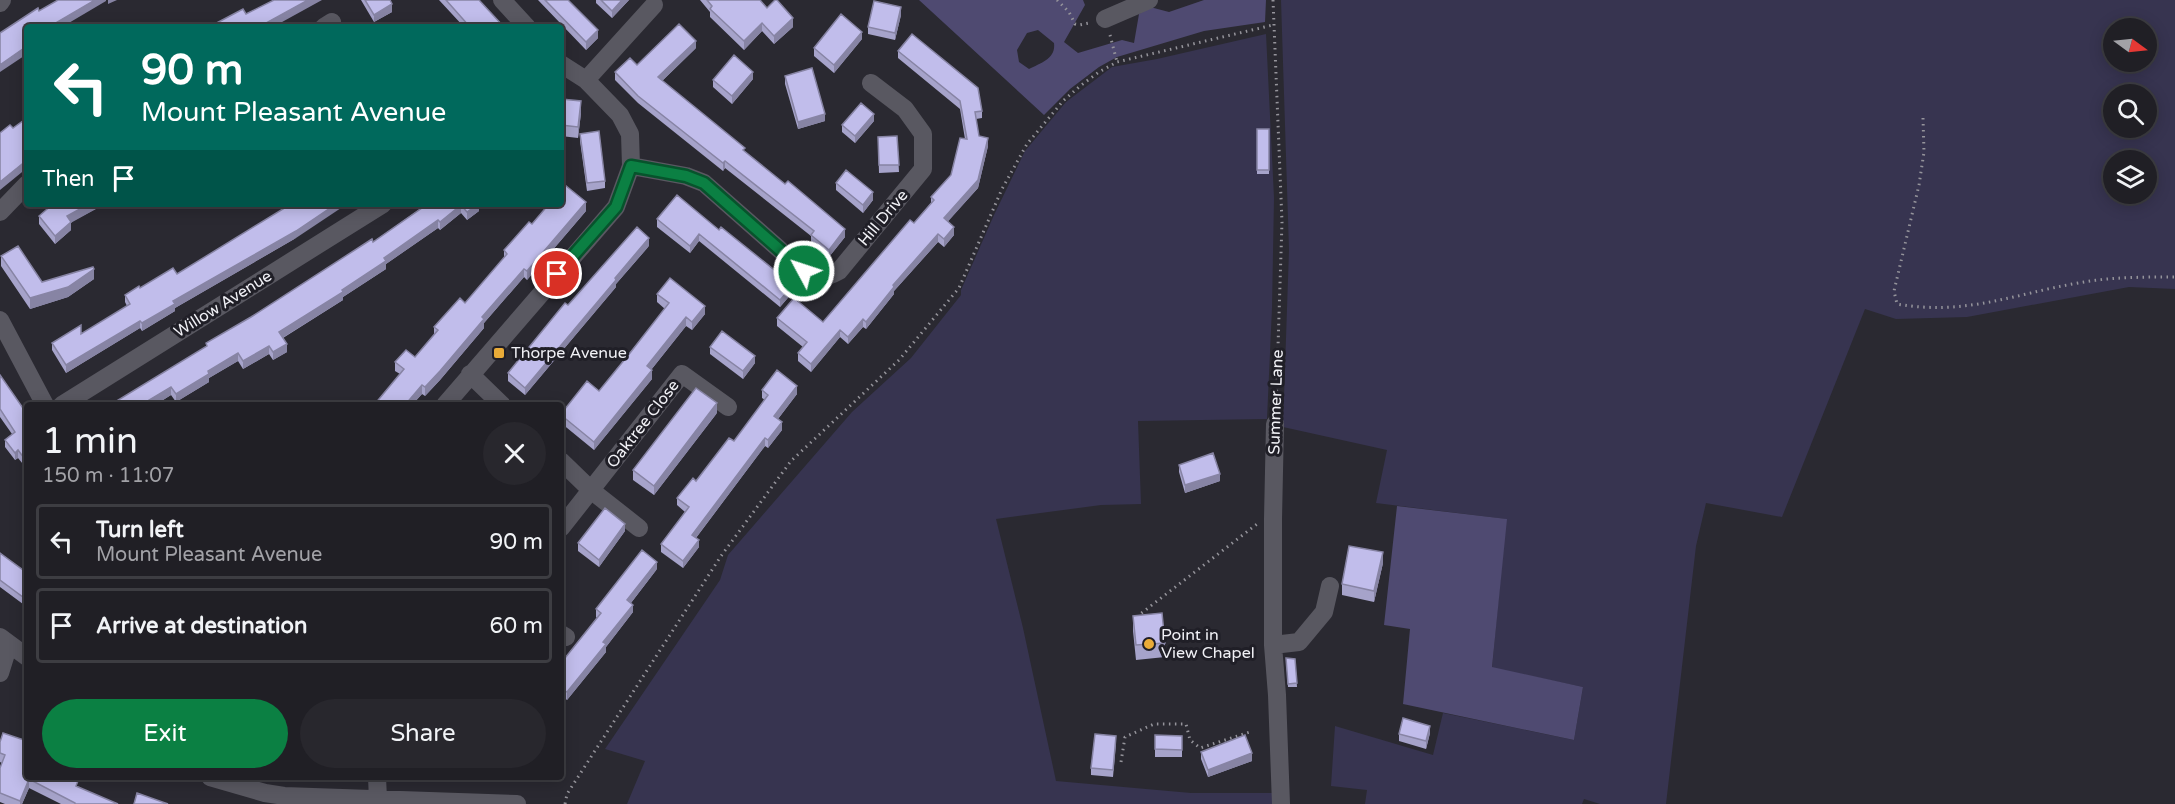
<!DOCTYPE html>
<html lang="en">
<head>
<meta charset="utf-8">
<style>
	body { margin:0; font-family:"Varela Round",sans-serif; background:#28272d; color:#f1f3f6; height:100vh; display:flex; flex-direction:column; font-size:22px; white-space:nowrap }
	* { box-sizing:border-box; margin:0 }
	p { font-size:20px; color:#a2a2a7 }
	.icon { flex:none; width:33px; height:33px; fill:none; stroke:currentColor; stroke-width:2; stroke-linecap:round; stroke-linejoin:round }
	.map { position:relative; flex:1; overflow:hidden }
	.side { position:absolute; left:24px; top:402px; width:540px; height:378px; display:flex; flex-direction:column; background:#201f25; border-radius:6px; box-shadow:0 3px 15px #0003,0 0 0 2px #3d3d42 }
	.side>* { flex:none }
	.top-card { position:absolute; left:24px; top:24px; width:540px; height:183px; border-radius:6px; box-shadow:0 3px 15px #0003,0 0 0 2px #3d3d42; background:#00695c; color:#fff; overflow:hidden }
	.needle { width:39px; rotate:105deg }
	.controls { position:absolute; left:2103px; top:18px; display:grid; gap:12px }
	.controls a { display:grid; place-items:center; width:54px; height:54px; border-radius:50%; background:#201f25; box-shadow:0 3px 15px #0003,0 0 0 2px #3d3d42; font-size:30px }
	.pin { position:absolute; display:grid; place-items:center; width:51px; height:51px; color:#fff; margin:-26px; border:3px solid #fff; border-radius:50%; box-shadow:0 2px 6px #0007 }
	.me { position:absolute; width:66px; margin:-33px; rotate:310deg; stroke-linejoin:round; filter:drop-shadow(0 0 4px #0008) }
	.turn { display:flex; align-items:center; gap:21px; height:126px; padding:0 18px; font-size:27px }
	.turn .icon { width:78px; height:78px; stroke-width:2.5 }
	.turn b { display:block; font-size:42px; line-height:51px }
	.then { display:flex; align-items:center; height:57px; padding:0 18px; background:#0003; gap:12px; font-size:22px }
	.round { display:grid; place-items:center; flex:none; width:63px; height:63px; border-radius:32px; background:#28272d }
	.overview { display:flex; align-items:center; justify-content:space-between; height:102px; padding:0 18px }
	h1 { font-size:36px; font-weight:600; line-height:45px }
	.button { display:flex; gap:12px; margin-top:auto; padding:12px 18px }
	.button a { flex:1; height:69px; border-radius:36px; background:#0b8043; color:#fff; font-size:24px; font-weight:600; line-height:69px; text-align:center }
	.button a+a { background:#28272d; color:#f1f3f6 }
	ul { padding:0; list-style:none }
	li { display:flex; align-items:center; gap:18px; height:75px; margin:0 12px 9px; padding:0 6px; border:3px solid #3d3d42; border-radius:6px }
	li div { flex:1 }
	li b { display:block; font-size:22px }
	li em { font-style:normal }
	.map>svg:first-child { display:block }
	.green { fill:#373450; fill-rule:evenodd }
	.forest { fill:#4f4a71; fill-rule:evenodd }
	.lines { fill:none; stroke-linecap:round; stroke-linejoin:round }
	.path { stroke:#95949b; stroke-width:3; stroke-dasharray:1.5 4.5; stroke-linecap:butt }
	.minor { stroke:#595861; stroke-width:18 }
	.wall { fill:#a6a3ca }
	.shaded-wall { fill:#8784a4 }
	.building { fill:#c1bdeb; stroke:#8784a4; stroke-width:1.5 }
	.route-casing { stroke:#07532c; stroke-width:15 }
	.route { stroke:#0b8043; stroke-width:10 }
	.poi-dot { fill:#e9ab38; stroke:#201f27; stroke-width:2 }
	.labels { text-anchor:middle; dominant-baseline:central; stroke-width:6; stroke-linejoin:round; paint-order:stroke }
	.street-label { font-size:16px; fill:#f1f1f6; stroke:#201f27 }
	.poi-label { font-size:16px; fill:#f1f1f6; stroke:#201f27; text-anchor:start }
</style>
</head>
<body>
<div class="map">
<svg width="2175" height="804" viewBox="0 0 2175 804">
	<rect width="100%" height="100%" fill="#2a2931"/>
	<path class="green" d="M1281,0H2175V289L2129,287L1967,317L1896,319L1865,309L1782,517L1706,503L1696,546L1666,804H1600L1584,799L1582,804H1365L1367,790L1331,786L1335,726L1433,755L1443,713L1574,740L1583,687L1492,668L1506,519L1376,503L1387,450L1283,427L1289,250ZM2114,28H2146V62H2114ZM2114,94H2146V128H2114ZM2114,160H2146V194H2114Z
		M1266,34L1274,198L1272,308L1267,419L1138,421L1141,504L1101,505L996,519L1023,628L1056,781L1191,793H1273L1274,804H627L645,761L605,749L720,580L728,555L852,412L911,358L961,295V290L994,215L1025,151L1066,102L1112,67L1157,59Z"/>
	<path class="forest" d="M919,0H1083L1085,5L1064,42L1078,53L1122,40L1134,43L1139,14L1150,7L1169,12L1204,0H1266L1265,22L1204,31L1117,57L1099,67L1070,89L1044,115ZM1038,30L1054,43C1056,59 1041,63 1029,69L1019,62L1017,50L1027,33Z
		M1397,506L1507,519L1492,667L1583,687L1574,740L1403,704L1410,629L1384,625Z"/>
	<g class="lines">
		<path class="path" d="M1057,0L1069,12L1075,24L1079,25L1089,23
			M1273,0L1282,222L1276,409
			M1110,35L1117,62
			M1923,118L1924,152L1919,185L1894,291L1897,304C1965,316 2014,294 2078,283C2110,277 2143,277 2175,277
			M1139,618V615L1257,524
			M1121,762L1125,737L1154,724H1186L1190,740L1200,748L1250,732
			M565,804L567,794L721,556L791,461L899,360L959,288L1002,189L1027,144L1063,101L1080,86L1099,72L1117,62L1273,25"/>
		<path class="minor" d="M502,0L527,27
			M0,3L2,0
			M1105,19L1149,0
			M324,27L332,22
			M586,80L654,5
			M631,166L686,176L704,183L804,271C818,278 825,279 839,271L923,169V134L905,109L871,83
			M0,212L27,184
			M0,320L45,405
			M470,374L502,405
			M62,405L383,204
			M445,405L616,207L631,166L630,134L620,115L586,80L561,64
			M1275,424L1273,519V645L1277,695L1281,804
			M561,461L592,491L639,528
			M561,528L682,374L728,407
			M561,634L566,637
			M0,637L27,657
			M1273,645L1299,642L1324,612L1330,586
			M0,673L9,644
			M210,777L265,793L284,796L517,804
			M377,777L378,799"/>
	</g>
	<path class="wall" d="M361,0H390L392,12L374,22Z
		M439,0H479L504,27H464Z
		M538,0H568L598,38L586,50Z
		M596,0H629L612,18L596,3Z
		M700,0H760L767,8L793,27L774,44L762,31L744,50L710,17V12Z
		M901,15L895,40L868,34V27Z
		M862,39L834,73L814,56V48Z
		M696,48L662,81L845,237L829,257L811,243V236L725,168L723,171L638,103L615,80V72Z
		M898,51L982,111V118L976,119L979,136L988,146L978,188L947,222L954,235L944,247L938,242L894,291V294L866,329L863,327L848,344L840,337L811,372L798,361V353L803,347L777,326V318L823,322L914,223L931,203V197L951,175L965,139L960,109L898,58Z
		M785,76L825,121L798,129L785,84Z
		M753,79L732,104L713,87V80Z
		M561,99L581,113L578,138L561,136Z
		M874,121L855,143L842,132V125Z
		M1257,129H1269V174H1257Z
		M580,134L605,181V188L587,191L580,141Z
		M897,136L899,172L879,173L878,137Z
		M836,183L873,200L863,213L836,190Z
		M677,195L793,292L780,307L699,241L690,253L657,227V219Z
		M53,204H105L71,222V230L55,244L39,224V216Z
		M424,204H479V211L467,220L461,213L440,230L438,228L386,264V269L343,297V300L283,338L287,352L273,360L269,354L243,369L238,361L209,378V382L176,402L171,395L155,405L206,347V343L251,317L373,242L424,206Z
		M586,211L527,280L524,277L484,323V328L440,380L425,396L422,394L412,405H374L400,374L395,371V362L415,357L434,335V327L465,303L504,258V250L532,224Z
		M296,238L175,308V311L142,331L140,328L66,373L52,350V343L81,334L127,306L125,302V295L177,274Z
		M649,246L616,284V287L525,395L508,381V373L568,305Z
		M1,256L42,282L94,279L68,297L30,309L1,266Z
		M657,294L705,314L692,330L686,326L651,370L652,379L594,450L561,423V414L599,391L665,309L657,302Z
		M710,347L755,363L743,379L710,354Z
		M0,375L27,414V469L18,458L15,460L5,447V440L12,434L0,417Z
		M762,390L797,394L778,419L782,430L768,448L765,446L696,538L699,547L683,568L661,552V544L685,512L677,505V498L696,481L734,441L765,400L762,398Z
		M717,413L654,495L633,480V470Z
		M1179,465L1220,481L1185,493L1179,472Z
		M625,531L599,567L578,551V543Z
		M0,553L27,573V607L0,587Z
		M1383,563L1374,602L1342,595V584Z
		M657,569L631,603L633,612L606,647V652L567,700L561,695V663L597,618L596,617V609Z
		M1133,616L1165,643V657L1136,660L1133,631Z
		M1286,658L1295,659L1297,687H1288Z
		M1430,733L1426,749L1399,741V734Z
		M1155,735L1182,736V757H1155Z
		M0,742L27,777L78,787L118,804H61L29,788L22,804H5L0,802V768L2,763L0,762Z
		M1116,743L1113,777L1091,775V768Z
		M1201,752L1252,761L1208,777L1201,759Z"/>
	<path class="shaded-wall" d="M95,0H106V1L62,27H49Z
		M108,0H117L108,4Z
		M308,0H322L273,27H259Z
		M622,0H629L612,18V11Z
		M392,4V12L374,22V15Z
		M901,7V15L895,40V33Z
		M793,18V27L774,44V36Z
		M762,23V31L744,50V41Z
		M598,30V38L586,50V42Z
		M862,32V39L834,73V65Z
		M696,41V48L658,85V77Z
		M27,46V54L0,72V65Z
		M753,72V79L732,104V96Z
		M581,101V113L578,138V127Z
		M825,114V121L798,129V122Z
		M874,114V121L855,143V136Z
		M988,138V146L978,188L944,226V218Z
		M27,160V168L0,190V182Z
		M725,161V168L723,171V163Z
		M873,192V200L863,213V205Z
		M586,202V211L527,280V271Z
		M89,204H105L67,225V216Z
		M336,204H347L296,238L175,308V311L142,331V323L173,301Z
		M478,204H479V211L467,220V212Z
		M461,205V213L440,230V222Z
		M438,220V228L386,264V269L343,297V300L279,340V332L342,290L384,258Z
		M71,222V230L55,244V236Z
		M954,227V235L944,247V239Z
		M845,229V237L829,257V250Z
		M699,234V241L690,253V246Z
		M938,234V242L894,291V294L866,329V322L893,285Z
		M649,238V246L616,284V287L525,395V388L615,278Z
		M94,269V279L68,297L30,309V298Z
		M524,269V277L484,323V328L440,380L425,396V387L482,317Z
		M793,285V292L780,307V300Z
		M705,306V314L692,330V322Z
		M686,317V326L647,375V366Z
		M863,319V327L848,344V337Z
		M140,321V328L66,373V365Z
		M840,330V337L811,372V364Z
		M287,344V352L273,360V352Z
		M269,346V354L243,369V361Z
		M238,353V361L209,378V382L176,402V394L208,371Z
		M755,356V363L743,379V371Z
		M652,370V379L594,450V442Z
		M422,385V394L412,405H405Z
		M797,386V394L774,424V416Z
		M171,387V395L155,405H141Z
		M717,403V413L654,495V486Z
		M782,422V430L768,448V440Z
		M765,438V446L692,543V535Z
		M18,450V458L15,460V453Z
		M1220,474V481L1185,493V485Z
		M563,482V489L561,492V484Z
		M625,524V531L599,567V560Z
		M699,540V547L683,568V561Z
		M1383,552V563L1374,602V591Z
		M657,562V569L627,608V600Z
		M633,605V612L606,647V652L567,700V692L603,642Z
		M1430,726V733L1426,749V741Z
		M1252,753V761L1208,777V770Z
		M29,779V788L22,804H20V801Z"/>
	<path class="building" d="M58,0H95L49,27H27V46L0,65V33L38,8L39,11Z
		M274,0H308L259,27H209L243,9L246,14Z
		M365,0H390L392,4L374,15Z
		M446,0H479L504,27H470Z
		M545,0H568L598,30L586,42Z
		M601,0H622L612,11Z
		M707,0H760L767,8L775,0H777L793,18L774,36L762,23L744,41L710,9L712,6Z
		M874,1L901,7L895,33L868,27Z
		M841,14L862,32L834,65L814,48Z
		M679,24L696,41L658,77L745,148L743,150L785,184L788,181L845,229L829,250L811,235L814,231L725,161L723,163L638,96L615,72L630,58L637,65Z
		M912,34L978,88L982,111L975,112L979,136L988,138L978,180L944,218L954,227L944,239L938,234L893,285L894,287L866,322L863,319L848,337L840,330L811,364L798,353L807,342L777,318L794,298L823,322L910,220L914,223L934,200L931,197L951,175L960,138L967,139L960,101L898,51Z
		M734,55L753,72L732,96L713,80Z
		M812,68L825,114L798,122L785,76Z
		M561,99L581,101L578,127L561,125Z
		M861,103L874,114L855,136L842,125Z
		M27,118V160L0,182V133L10,125L13,128Z
		M1257,129H1269V170H1257Z
		M599,131L605,181L587,183L580,134Z
		M897,136L899,165H879L878,137Z
		M846,170L873,192L863,205L836,183Z
		M565,185L586,202L527,271L524,269L482,317L484,319L440,371L425,387L422,385L405,405H374L404,369L395,362L406,350L415,357L438,330L434,327L460,298L465,303L507,254L504,250L529,222L532,224L549,204H561V189Z
		M677,195L719,230L721,227L793,285L780,300L699,234L690,246L657,219Z
		M53,204H89L67,216L71,222L55,236L39,216Z
		M291,204H336L296,231L173,301L175,304L142,323L140,321L66,365L52,343L81,325V334L130,304L125,295L139,286L140,288L173,268L177,274Z
		M426,204H478L467,212L461,205L440,222L438,220L384,258L386,261L342,290L343,292L279,332L287,344L273,352L269,346L243,361L238,353L208,371L209,374L176,394L171,387L141,405H110L207,346L206,343L251,317L372,239L373,242L426,205Z
		M637,227L649,238L615,278L616,280L525,388L508,373L565,303L568,305Z
		M18,246L42,282L93,267L94,269L68,287L30,298L1,256Z
		M670,278L705,306L692,322L686,317L647,366L652,370L594,442L561,415V414L587,381L599,391L630,353L669,303L657,294Z
		M722,331L755,356L743,371L710,347Z
		M777,370L797,386L774,416L782,422L768,440L765,438L692,535L699,540L683,561L661,544L689,507L677,498L693,478L696,481L729,438L734,441L768,395L762,390Z
		M0,375L27,414V462L18,450L15,453L5,440L15,432L0,409Z
		M696,388L717,403L654,486L633,470Z
		M1213,453L1220,474L1185,485L1179,465Z
		M605,508L625,524L599,560L578,543Z
		M1349,546L1383,552L1374,591L1342,584Z
		M642,550L657,562L627,600L633,605L603,642L606,644L567,692L561,688V663L601,613L596,609Z
		M0,553L27,573V600L0,580Z
		M1162,613L1165,643L1136,645L1133,616Z
		M1286,658L1295,659L1297,683L1288,684Z
		M1403,718L1430,726L1426,741L1399,734Z
		M3,733L27,741V777H69L78,781L76,786L118,804H75V803L29,779L20,801L0,793V768L5,755L0,753V742Z
		M1095,734L1116,736L1113,770L1091,768Z
		M1155,735L1182,736V750L1155,749Z
		M1245,735L1252,753L1208,770L1201,752Z
		M137,793L168,804H134Z"/>
	<g class="lines">
		<g class="route-casing">
			<path id="route" d="M557,274L616,207L631,166L686,176L704,183L804,271"/>
		</g>
		<use href="#route" class="route"/>
	</g>
	<g class="poi-dot">
		<rect x="493" y="347" width="12" height="12" rx="3"/>
		<circle cx="1149" cy="644" r="6"/>
	</g>
	<g class="labels">
		<g class="street-label">
			<text transform="translate(883 218) rotate(-50)">Hill Drive</text>
			<text transform="translate(223 304) rotate(-32)">Willow Avenue</text>
			<text transform="translate(1276 402) rotate(-88)">Summer Lane</text>
			<text transform="translate(643 424) rotate(-52)">Oaktree Close</text>
		</g>
		<g class="poi-label">
			<text x="511" y="353">Thorpe Avenue</text>
			<text x="1161" y="635">Point in<tspan x="1161" dy="18">View Chapel</tspan></text>
		</g>
	</g>
</svg>
<div class="controls">
<a><svg class="needle" viewBox="-14 -14 28 28"><path d="M0-13l5 13h-10z" fill="#e53935"/><path d="M0 13l5-13h-10z" fill="#a2a2a7"/></svg></a>
<a><svg class="icon" aria-label="search" viewBox="0 0 24 24"><circle cx="10" cy="10" r="6"/><path d="M15 15l6 6"/></svg></a>
<a><svg class="icon" aria-label="layers" viewBox="0 0 24 24"><path d="M12 4l9 5-9 5-9-5zM3 14l9 5 9-5"/></svg></a>
</div>
<div class="pin" style="left:557px;top:274px;background:#d93025"><svg class="icon" aria-label="arrive" viewBox="0 0 24 24"><path d="M6 21V4h12l-3 4 3 4H6"/></svg></div>
<svg class="me" style="left:804px;top:271px" viewBox="-20 -20 40 40"><circle r="17" fill="#0b8043" stroke="#fff" stroke-width="3"/><path d="M0-11L8 9 0 5-8 9z" fill="#fff"/></svg>
<div class="top-card">
<div class="turn"><svg class="icon" aria-label="left" viewBox="0 0 24 24"><path d="M17 20v-9H6M10 6l-5 5 5 5"/></svg><div><b>90 m</b>Mount Pleasant Avenue</div></div>
<div class="then">Then<svg class="icon" aria-label="arrive" viewBox="0 0 24 24"><path d="M6 21V4h12l-3 4 3 4H6"/></svg></div>
</div>
<section class="side">
<div class="overview"><div><h1>1 min</h1><p>150 m · 11:07</p></div><a class="round"><svg class="icon" aria-label="close" viewBox="0 0 24 24"><path d="M6 6l12 12M18 6L6 18"/></svg></a></div>
<ul>
<li><svg class="icon" aria-label="left" viewBox="0 0 24 24"><path d="M17 20v-9H6M10 6l-5 5 5 5"/></svg><div><b>Turn left</b><p>Mount Pleasant Avenue</p></div><em>90 m</em></li>
<li><svg class="icon" aria-label="arrive" viewBox="0 0 24 24"><path d="M6 21V4h12l-3 4 3 4H6"/></svg><div><b>Arrive at destination</b></div><em>60 m</em></li>
</ul>
<div class="button"><a>Exit</a><a>Share</a></div>
</section>
</div>
</body>
</html>
